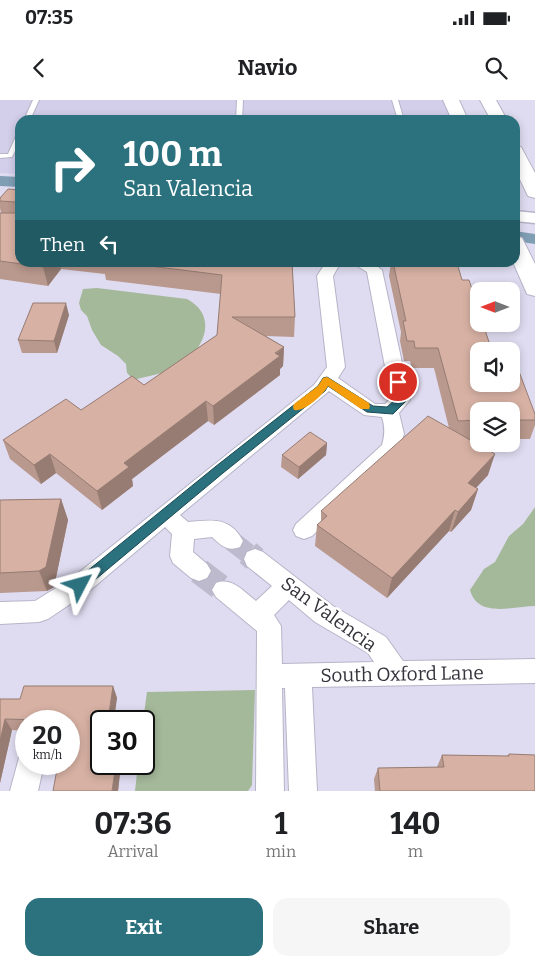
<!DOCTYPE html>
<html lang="en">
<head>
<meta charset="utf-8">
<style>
	body { margin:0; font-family:Bitter,serif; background:#f6f6f6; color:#202124; height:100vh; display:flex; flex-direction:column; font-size:19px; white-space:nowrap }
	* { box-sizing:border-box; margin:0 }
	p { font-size:16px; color:#757577 }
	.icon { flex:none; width:28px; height:28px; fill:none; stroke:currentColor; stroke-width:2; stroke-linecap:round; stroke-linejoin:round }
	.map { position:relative; height:691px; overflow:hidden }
	.details { display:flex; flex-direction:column; background:#fff; flex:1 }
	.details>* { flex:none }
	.top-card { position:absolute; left:15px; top:15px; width:505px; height:152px; border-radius:15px; box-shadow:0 2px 8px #0003; background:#2b717e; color:#fff; overflow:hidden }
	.needle { width:32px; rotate:270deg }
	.fabs { position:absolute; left:470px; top:182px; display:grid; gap:10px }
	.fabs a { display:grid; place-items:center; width:50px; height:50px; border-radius:10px; background:#fff; box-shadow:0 2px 8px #0003; font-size:25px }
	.speed { position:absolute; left:15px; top:610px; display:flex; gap:10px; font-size:25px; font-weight:700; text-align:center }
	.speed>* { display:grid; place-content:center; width:65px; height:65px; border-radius:50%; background:#fff; box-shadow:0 2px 8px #0003; line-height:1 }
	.speed small { font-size:12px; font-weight:400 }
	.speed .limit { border:2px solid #111; border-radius:8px; background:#fff; color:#111 }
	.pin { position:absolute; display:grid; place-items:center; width:42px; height:42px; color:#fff; margin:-21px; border:2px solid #fff; border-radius:50%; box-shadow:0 1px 5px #0007 }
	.me { position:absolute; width:55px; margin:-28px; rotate:51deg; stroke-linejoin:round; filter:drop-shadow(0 0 4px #0008) }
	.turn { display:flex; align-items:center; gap:18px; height:105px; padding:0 25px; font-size:22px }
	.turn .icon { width:65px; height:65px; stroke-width:2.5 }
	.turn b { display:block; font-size:35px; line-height:42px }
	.then { display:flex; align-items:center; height:48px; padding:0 25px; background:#0003; gap:10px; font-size:19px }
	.eta { display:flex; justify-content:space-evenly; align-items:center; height:85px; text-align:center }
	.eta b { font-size:30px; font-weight:700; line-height:35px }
	.button { display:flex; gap:10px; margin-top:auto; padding:10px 25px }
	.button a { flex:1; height:58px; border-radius:15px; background:#2b717e; color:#fff; font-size:20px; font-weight:700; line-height:58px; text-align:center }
	.button a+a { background:#f6f6f6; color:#202124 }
	.status { display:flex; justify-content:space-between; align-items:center; height:35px; padding:0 25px; background:#fff; direction:ltr }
	.status svg { height:14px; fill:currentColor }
	header { display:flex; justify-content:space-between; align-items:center; height:65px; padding:0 25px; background:#fff; font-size:22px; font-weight:700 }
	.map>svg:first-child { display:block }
	.built { fill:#d3cfeb }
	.green { fill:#a4b89a }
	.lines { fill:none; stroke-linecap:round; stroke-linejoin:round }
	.canal { fill:#7f9eb4; fill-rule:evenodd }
	.minor-tunnel-far1 { stroke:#bdbacd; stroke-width:20; stroke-dasharray:20 10; stroke-linecap:butt }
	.minor-tunnel { stroke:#bdbacd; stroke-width:26; stroke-dasharray:26 12; stroke-linecap:butt }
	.service-casing { stroke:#b6b4c7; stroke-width:2 }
	.minor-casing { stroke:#b6b4c7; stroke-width:2 }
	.tertiary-casing { stroke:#b6b4c7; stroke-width:3 }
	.secondary-casing { stroke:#b6b4c7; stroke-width:2 }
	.service { fill:#fff; fill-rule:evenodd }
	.minor { fill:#fff; fill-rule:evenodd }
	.tertiary { fill:#fff; fill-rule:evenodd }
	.secondary { fill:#fff; fill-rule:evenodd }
	.wall { fill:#b9988d }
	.shaded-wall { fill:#967c73 }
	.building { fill:#d7b1a4; stroke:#967c73 }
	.route { fill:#2b717e; stroke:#1c4952 }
	.slow { fill:#f59e0b }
	.labels { text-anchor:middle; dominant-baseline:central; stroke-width:5; stroke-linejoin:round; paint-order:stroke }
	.near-street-label { font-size:19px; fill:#34333b; stroke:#fff }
</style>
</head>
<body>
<div class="status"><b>07:35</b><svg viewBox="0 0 49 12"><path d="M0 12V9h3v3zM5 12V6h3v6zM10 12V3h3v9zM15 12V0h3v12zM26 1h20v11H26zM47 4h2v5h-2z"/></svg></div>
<header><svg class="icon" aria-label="back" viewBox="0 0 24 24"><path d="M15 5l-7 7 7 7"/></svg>Navio<svg class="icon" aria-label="search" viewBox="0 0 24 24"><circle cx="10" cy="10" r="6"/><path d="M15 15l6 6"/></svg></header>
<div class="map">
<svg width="535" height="691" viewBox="0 0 535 691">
	<rect width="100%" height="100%" fill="#dfdcf1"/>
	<path class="built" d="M0,0H454L462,20H20V74L0,73Z"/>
	<path class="green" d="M97,188L187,199C221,217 202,254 175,268C163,274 147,276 134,280L127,273L126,264L118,256L101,245L92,230L87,216L81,210L79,203L83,189Z
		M535,407V506C514,506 478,519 470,490L484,469L495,462L509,436L523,424Z
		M255,590L252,685L248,691H135L138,664H144L143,621L147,592Z"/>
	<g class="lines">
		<path class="canal" d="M0,76L20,77V87L0,86Z
			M515,131L535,134V144L515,141Z"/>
		<path class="minor-tunnel-far1" d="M232,441L250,455"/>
		<path class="minor-tunnel" d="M248,453L255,459
			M199,471L224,490"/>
		<g class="service-casing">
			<path id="service" d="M33,0H39L30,20H24Z
				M237,0H243L242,20H236Z
				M392,0H398L404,20H398Z
				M20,32V41L12,57L0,58V54H8L17,34Z"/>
		</g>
		<g class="minor-casing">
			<path id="minor" d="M326,162H341L333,176L345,267L338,278L375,304H385L391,298L367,172L351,162H371L382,170L410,300L399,313L404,334L397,354L312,436L304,439L296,436L293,430L296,424L382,345C385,335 385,327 382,317L364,315L329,291L180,415L188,422C211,420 230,416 243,441L240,447C227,452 221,445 212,437L194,439L193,452L207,464L211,471L207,478L199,481L191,478L173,463L170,456L172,434L165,427L88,492L48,519L39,522L0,524V502L35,501L72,478L314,285L327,267L317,176Z
				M255,449L263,452L333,506L386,537L403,561L535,559V583L312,587L317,691H289L285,588H282L284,691H256L257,531L216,497L212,490L216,483C232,477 243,491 256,501L272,486L247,466L244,459L247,452ZM289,500L315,522L368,553L374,562L282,564L281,526L274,515Z
				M26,652V664H44L38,691H10L20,654Z"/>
		</g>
		<g class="tertiary-casing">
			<path id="tertiary" d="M515,111L535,113V123L515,121Z"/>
		</g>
		<g class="secondary-casing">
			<path id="secondary" d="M443,0H459L468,20H452Z
				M480,0H496L507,20H491Z
				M515,46L521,47L535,73V98L528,96L515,69Z
				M515,136L522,138L535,164V196L527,194L513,162H515Z"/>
		</g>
		<use href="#service" class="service"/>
		<use href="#minor" class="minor"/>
		<use href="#tertiary" class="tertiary"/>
		<use href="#secondary" class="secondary"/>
	</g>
	<path class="wall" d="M20,90V162H292L295,217L294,237L266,236L284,247L283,266L280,269V275L214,325L208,321L132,379L133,386L102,410L56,373L41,384L10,359L3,340L81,310L144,285L217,235L221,194L106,180L105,174L61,169L48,186L0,179V113H1L0,108V98Z
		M391,162H450L479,251L535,314V325L530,339H511V311H479V340H471L488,375L476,388L478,389L471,410L451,432L449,431L387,498L315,446L317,425L321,422V411L449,328L434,268H412L410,261H404L400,241L401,232L389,176Z
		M69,215L57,253H22L18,240Z
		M327,343L326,355L298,379L281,367L282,355Z
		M61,399L68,420L54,487L47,491L0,493V400Z
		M113,586L117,598L101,664H121L118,691L69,621H26V631L12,630L0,683V599H20Z
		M509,654L535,691H375L374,679L378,668L437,667L442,655L507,656Z"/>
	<path class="shaded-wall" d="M46,162H59L61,169L48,186L43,167Z
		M66,203L69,215L57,253L54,241Z
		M284,247L283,266L280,269V275L214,325L213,306Z
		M206,301L208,321L132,379L133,386L102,410L97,391L124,363Z
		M327,343L326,355L298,379L299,367Z
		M50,354L56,373L41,384L34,365Z
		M495,354L488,375L461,404L468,383Z
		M478,389L471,410L451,432L458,412Z
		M61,399L68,420L54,487L47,491L39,471Z
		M455,410L449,431L387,498L392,478Z
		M113,586L117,598L114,621H108Z
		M5,619L12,630L0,683V641Z
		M116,664H121L118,691H112Z"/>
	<path class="building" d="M8,89L20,90V162H46L43,167L0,161V113H15L17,112L16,102L0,101V98Z
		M118,162H292L295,217H232L284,247L275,253L280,256L213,306L206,301L124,363L129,367L97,391L50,354L34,365L3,340L66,299L81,310L132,276L144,285L217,235L222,175Z
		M393,162L457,163L462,180H469L479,210V224H483L492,251H479V284H511V261H515L535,314V320H511V311H479V320L458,321L438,248H415L414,241H407L403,221H406Z
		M33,203H66L54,241L18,240Z
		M428,316L495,354L468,383L478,389L458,412L455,410L392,478L317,425L327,416L321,411Z
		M310,332L327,343L299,367L282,355Z
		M61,399L46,467L39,471L0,473V400Z
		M24,586H113L108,621H101V664H116L112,691H53L58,664H69V621H43V620L5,619L0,641V599H20Z
		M509,654L535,655V691H380L378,668L444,667L442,655L509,656Z"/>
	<path class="route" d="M327,277L373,306L387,307L396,299L392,282L394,279H401L407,300L393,314L367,312L328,286L325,291L223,373L84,489L80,491L75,489L73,485L75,481L215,367L318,286L323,278Z"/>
	<path class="slow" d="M327,277L369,303L370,306L369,309H361L328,286C323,295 305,312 294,310L293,307L294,304L318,286L323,278Z"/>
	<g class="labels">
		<g class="near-street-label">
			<text transform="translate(329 514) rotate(36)">San Valencia</text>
			<text transform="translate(402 574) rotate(-1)">South Oxford Lane</text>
		</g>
	</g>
</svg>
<div class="fabs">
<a><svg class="needle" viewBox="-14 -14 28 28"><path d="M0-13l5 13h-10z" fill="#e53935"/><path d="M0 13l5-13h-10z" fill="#757577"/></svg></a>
<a><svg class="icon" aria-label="sound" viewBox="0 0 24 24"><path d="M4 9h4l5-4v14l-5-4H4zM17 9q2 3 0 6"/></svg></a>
<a><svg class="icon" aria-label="layers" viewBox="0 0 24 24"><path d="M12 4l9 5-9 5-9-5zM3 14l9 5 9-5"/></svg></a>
</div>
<div class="speed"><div>20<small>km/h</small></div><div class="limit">30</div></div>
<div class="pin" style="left:398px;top:282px;background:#d93025"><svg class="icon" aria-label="arrive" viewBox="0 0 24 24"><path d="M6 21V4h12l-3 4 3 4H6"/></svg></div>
<svg class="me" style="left:80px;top:485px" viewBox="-20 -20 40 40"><path d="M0-17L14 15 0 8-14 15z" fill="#2b717e" stroke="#fff" stroke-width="4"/></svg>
<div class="top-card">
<div class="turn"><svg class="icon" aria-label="right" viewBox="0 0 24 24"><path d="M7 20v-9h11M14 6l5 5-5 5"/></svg><div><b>100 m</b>San Valencia</div></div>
<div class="then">Then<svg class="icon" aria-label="left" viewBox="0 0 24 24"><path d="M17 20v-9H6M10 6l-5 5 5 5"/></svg></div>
</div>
</div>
<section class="details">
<div class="eta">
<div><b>07:36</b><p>Arrival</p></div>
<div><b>1</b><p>min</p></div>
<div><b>140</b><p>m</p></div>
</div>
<div class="button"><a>Exit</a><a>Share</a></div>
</section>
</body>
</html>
